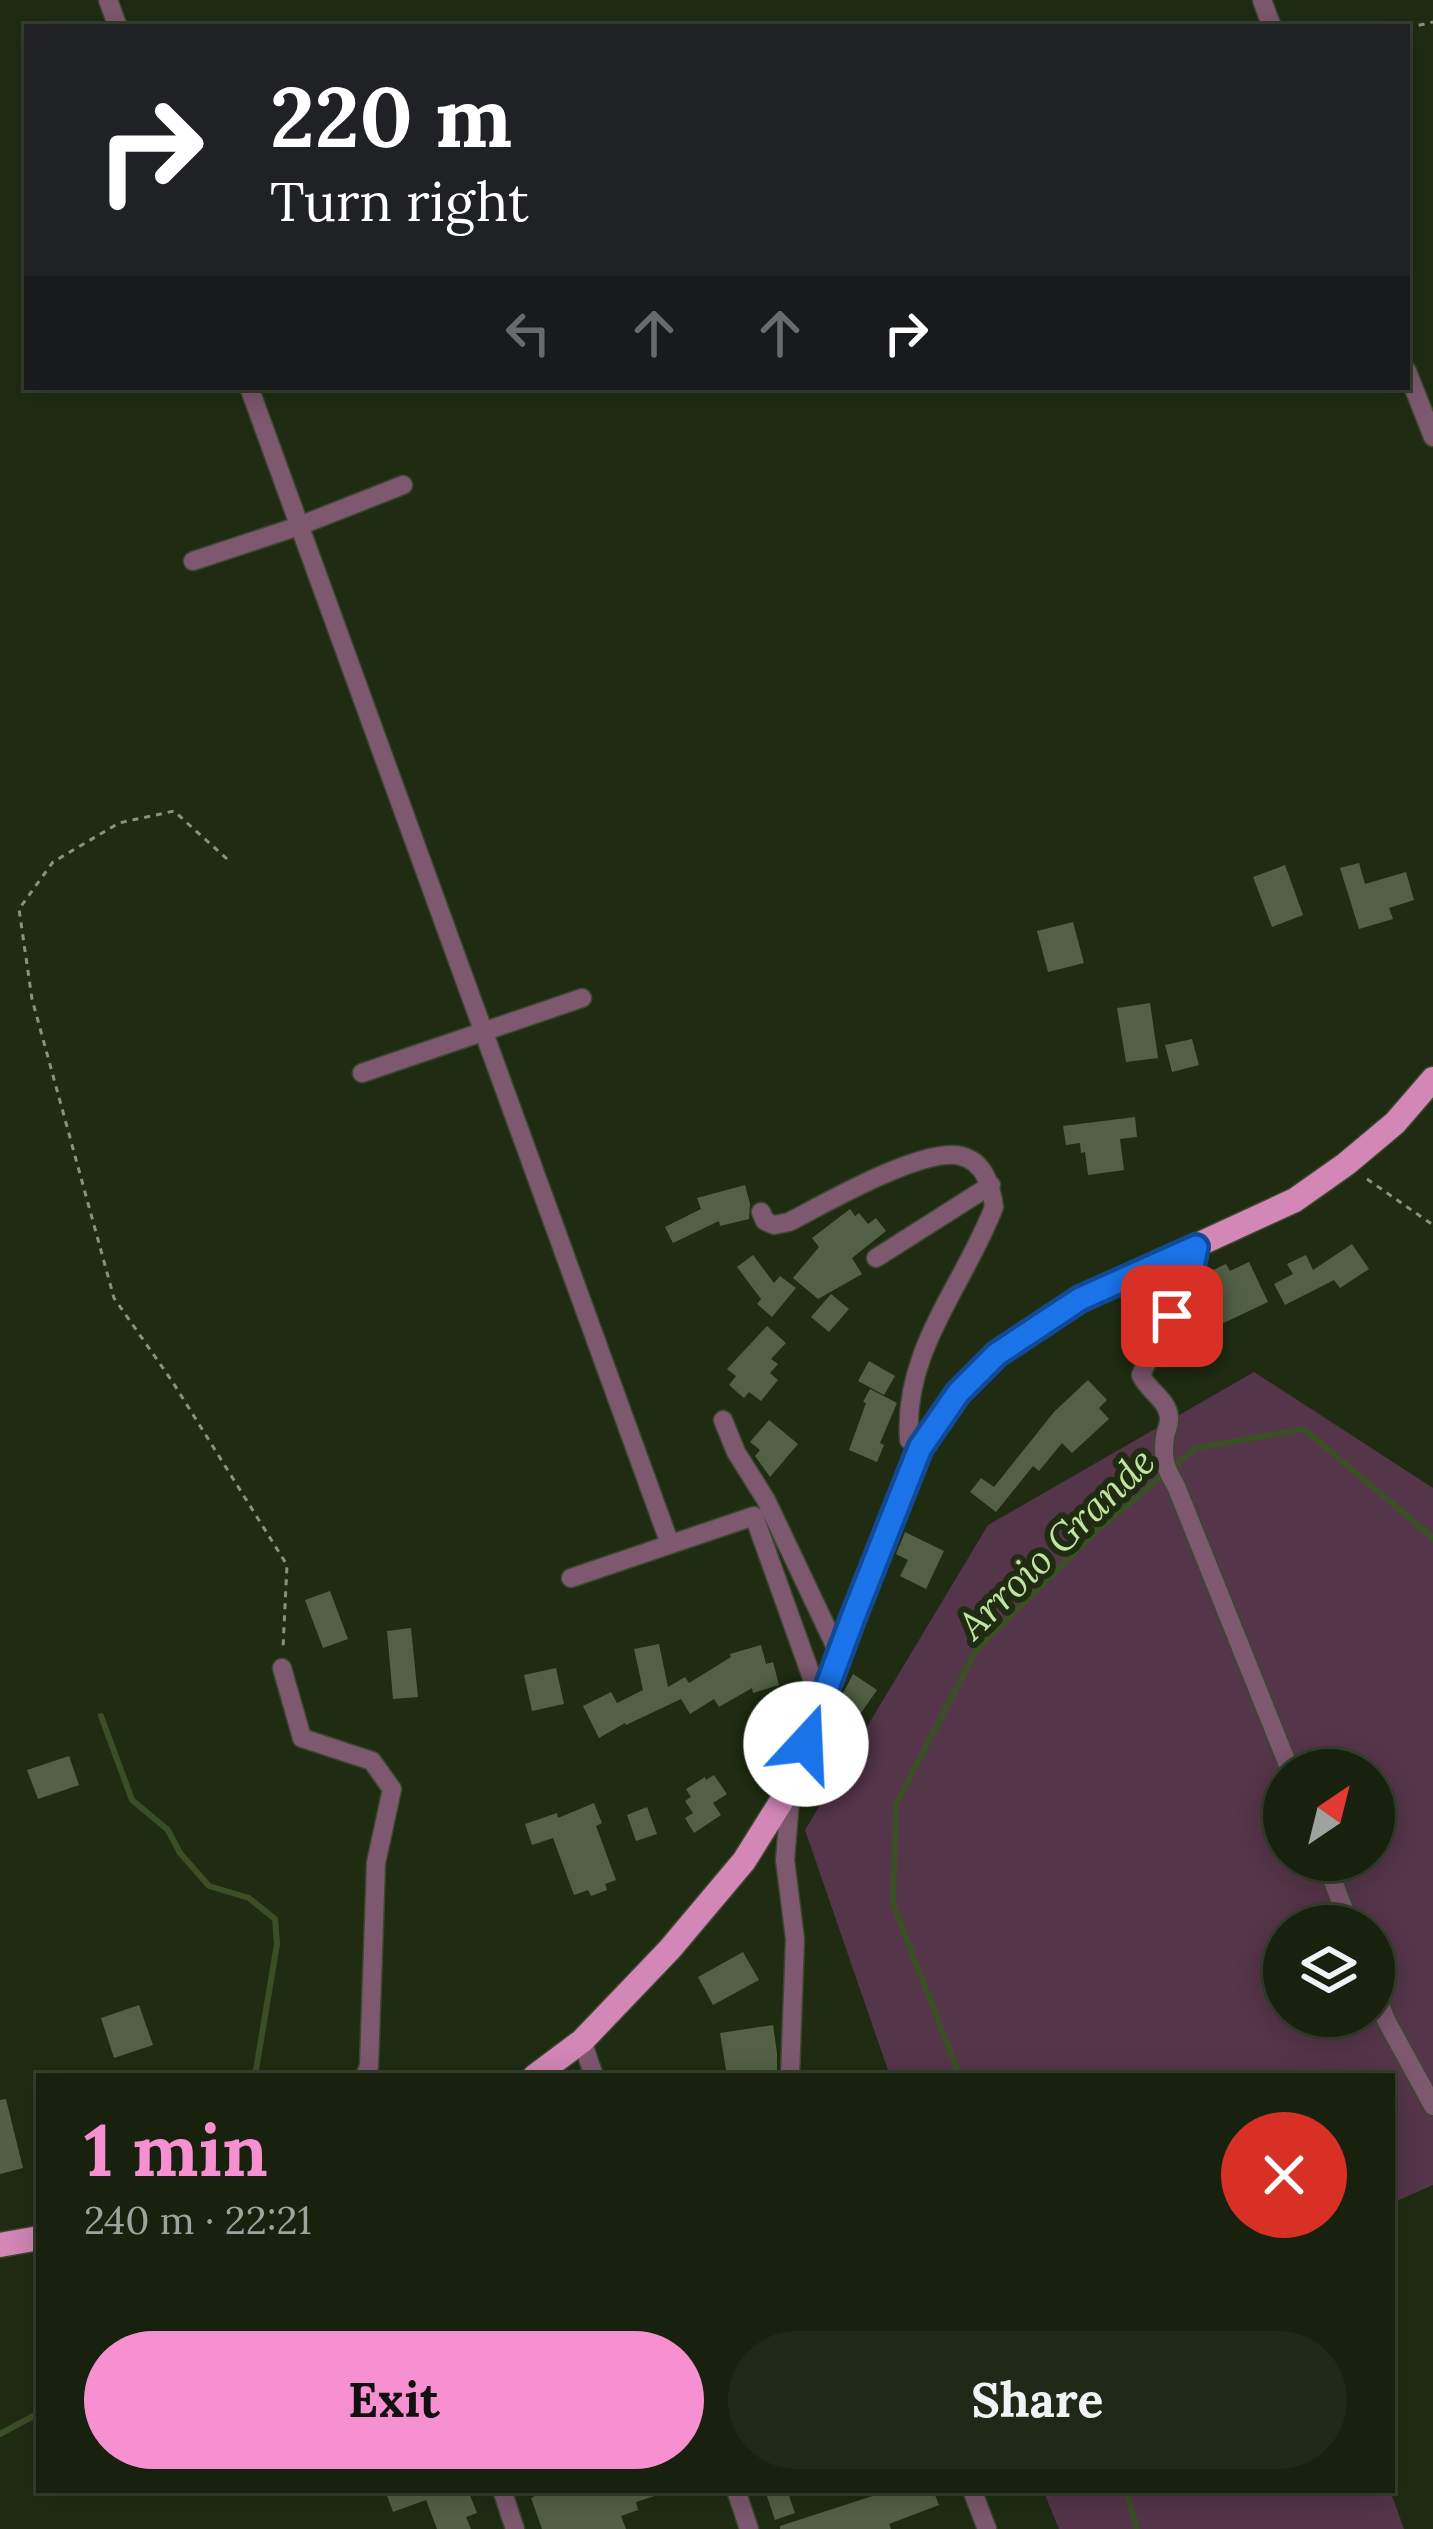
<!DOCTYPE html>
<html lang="en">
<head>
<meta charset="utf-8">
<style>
	body { margin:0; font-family:Lora,serif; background:#202917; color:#f1f3f6; height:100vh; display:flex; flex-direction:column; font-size:45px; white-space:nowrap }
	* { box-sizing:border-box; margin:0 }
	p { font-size:39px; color:#9ea39e }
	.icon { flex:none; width:66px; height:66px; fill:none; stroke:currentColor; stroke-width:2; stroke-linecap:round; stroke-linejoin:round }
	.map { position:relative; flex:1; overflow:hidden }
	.side { position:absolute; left:36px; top:2073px; width:1359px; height:420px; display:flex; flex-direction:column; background:#17210e; border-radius:0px; box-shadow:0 6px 30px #0003,0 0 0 3px #363e2e }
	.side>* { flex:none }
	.guide { position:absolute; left:24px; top:24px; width:1386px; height:366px; border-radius:0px; box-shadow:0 6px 30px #0003,0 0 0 3px #363e2e; background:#202124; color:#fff; overflow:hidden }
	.needle { width:78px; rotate:35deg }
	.buttons { position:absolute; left:1263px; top:1749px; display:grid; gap:24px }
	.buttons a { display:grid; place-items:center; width:132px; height:132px; border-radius:50%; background:#17210e; box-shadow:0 6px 30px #0003,0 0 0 3px #363e2e; font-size:60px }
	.pin { position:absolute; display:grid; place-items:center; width:102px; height:102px; color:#fff; margin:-51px; border-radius:24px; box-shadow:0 6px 18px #0006 }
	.me { position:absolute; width:132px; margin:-66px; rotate:20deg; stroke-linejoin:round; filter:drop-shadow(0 0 9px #0008) }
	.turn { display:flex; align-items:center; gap:42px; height:252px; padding:0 48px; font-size:54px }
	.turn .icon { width:156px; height:156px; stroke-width:2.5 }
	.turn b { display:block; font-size:84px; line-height:102px }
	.lanes { display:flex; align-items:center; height:114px; padding:0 48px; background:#0003; justify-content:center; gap:60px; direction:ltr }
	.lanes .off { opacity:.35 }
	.round { display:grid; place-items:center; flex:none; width:126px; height:126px; border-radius:63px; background:#202917 }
	.head { display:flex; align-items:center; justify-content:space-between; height:204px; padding:0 48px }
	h1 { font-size:72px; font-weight:800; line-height:90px; color:#f690d0 }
	.action { display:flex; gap:24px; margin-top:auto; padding:24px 48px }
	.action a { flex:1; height:138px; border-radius:72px; background:#f690d0; color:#111; font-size:48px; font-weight:800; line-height:138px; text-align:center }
	.action a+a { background:#202917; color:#f1f3f6 }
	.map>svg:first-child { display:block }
	.green { fill:#553549; fill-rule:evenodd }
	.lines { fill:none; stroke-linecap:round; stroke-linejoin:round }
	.stream { stroke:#3a4f26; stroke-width:6 }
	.building { fill:#526145 }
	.minor-casing { stroke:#3b482f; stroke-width:21 }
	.major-casing { stroke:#3b482f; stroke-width:27 }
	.path { stroke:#88937e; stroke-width:3; stroke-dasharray:6 6; stroke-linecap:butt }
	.minor { stroke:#7d586e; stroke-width:18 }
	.major { stroke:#d287b6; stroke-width:24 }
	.route-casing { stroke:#114b97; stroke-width:30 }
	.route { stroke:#1a73e8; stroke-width:21 }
	.labels { text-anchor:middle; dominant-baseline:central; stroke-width:12; stroke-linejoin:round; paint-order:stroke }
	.water-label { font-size:39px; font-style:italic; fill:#c1e5a1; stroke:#1f2c12 }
</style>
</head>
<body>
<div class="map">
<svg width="1433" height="2529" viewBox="0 0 1433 2529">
	<rect width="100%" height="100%" fill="#1f2c12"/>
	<path class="green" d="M1254,1372L1433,1488V2185L1392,2203V2076H890L805,1830L988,1525ZM1284,1770H1374V1860H1284ZM1284,1926H1374V2016H1284Z
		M1043,2490H1390L1404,2529H1059Z"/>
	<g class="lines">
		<path class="stream" d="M1173,1467L1196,1448L1304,1429L1433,1538
			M101,1716L132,1800L168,1830L180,1853L209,1886L249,1898L275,1919L277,1944L255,2076
			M960,2076L893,1904L896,1805L976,1650L1094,1533L1163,1475
			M0,2434L39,2413
			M1126,2490L1137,2529"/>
	</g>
	<path class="building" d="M1359,863L1365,884L1406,872L1414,900L1389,908L1393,919L1359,929L1340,868Z
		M1285,865L1303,915L1272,927L1253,877Z
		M1073,922L1084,963L1048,972L1037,931Z
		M1150,1003L1158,1058L1126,1062L1117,1008Z
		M1192,1039L1199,1065L1172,1072L1165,1045Z
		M1135,1117L1137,1137L1120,1139L1124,1170L1088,1175L1085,1152L1081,1153L1080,1143L1066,1145L1063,1126Z
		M745,1185L750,1204L749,1219L720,1226L719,1221L673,1243L665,1227L701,1209L697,1198Z
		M850,1209L855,1216L859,1213L868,1224L876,1218L886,1231L852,1258L862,1274L818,1299L793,1278L819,1247L812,1238Z
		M1352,1244L1369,1269L1340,1288L1334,1280L1285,1305L1274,1284L1293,1274L1287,1264L1306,1255L1313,1270Z
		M753,1255L774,1283L780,1276L796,1288L772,1317L757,1304L761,1299L737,1267Z
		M1249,1262L1268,1302L1213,1328L1198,1298L1202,1284L1210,1280L1207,1273L1226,1264L1230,1271Z
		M831,1294L849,1309L829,1332L811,1317Z
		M767,1326L786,1343L771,1359L778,1364L770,1373L778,1380L761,1401L749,1392L744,1398L729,1385L736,1376L727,1369Z
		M869,1361L895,1376L884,1395L858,1381Z
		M1088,1380L1107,1400L1099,1408L1109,1419L1072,1453L1062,1443L1039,1471L1033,1466L996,1512L970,1492L981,1478L994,1487L1054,1412Z
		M870,1389L897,1403L880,1443L884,1445L877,1462L849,1450L866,1403L863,1402Z
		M769,1420L798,1444L770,1477L755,1456L760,1450L750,1442Z
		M905,1532L944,1551L926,1589L900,1576L908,1560L896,1554Z
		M330,1591L348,1639L323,1648L305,1600Z
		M411,1628L418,1697L393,1699L387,1631Z
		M659,1644L668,1687L685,1677L689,1683L731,1657L730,1654L761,1645L766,1664L773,1662L779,1685L753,1693L752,1688L719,1707L714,1699L690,1714L681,1699L626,1725L625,1723L599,1738L583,1706L611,1692L617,1703L643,1690L634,1649Z
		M556,1668L564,1704L532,1711L524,1675Z
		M853,1674L877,1690L861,1713L840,1699Z
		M69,1756L79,1785L38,1799L27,1770Z
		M714,1775L727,1794L713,1803L721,1815L694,1833L685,1818L693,1813L685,1801L691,1797L686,1789L705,1777L706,1780Z
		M594,1803L602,1823L596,1826L616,1880L605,1884L607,1890L591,1896L588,1890L574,1895L553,1838L532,1845L525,1824L557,1813L558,1818Z
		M647,1807L657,1834L636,1841L627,1815Z
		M743,1952L759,1980L713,2005L698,1977Z
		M139,2005L153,2045L114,2058L101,2018Z
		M773,2025L777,2053V2073L727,2076L720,2033Z
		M6,2099L23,2168L0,2174V2100Z
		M385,2490H468L477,2513L466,2517L471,2529H437L426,2500L393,2512Z
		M532,2490H663L664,2493L636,2502L638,2510L621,2516L626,2529H542L531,2498L534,2497Z
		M765,2490H787L795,2513L775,2520Z
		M891,2490H933L939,2505L889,2524L891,2529H780V2526Z"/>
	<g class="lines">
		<g class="minor-casing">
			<path id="minor" d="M108,0L118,27
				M1262,0L1272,27
				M1407,371L1433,437
				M249,387L670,1544
				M193,561L299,526L403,485
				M362,1073L582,998
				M761,1212L765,1221L774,1225L789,1222C824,1204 924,1146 961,1156C985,1162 991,1186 994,1207C963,1287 903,1350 909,1440L920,1448
				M1196,1247L1187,1289L1156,1342L1141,1375C1147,1390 1168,1400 1169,1417C1170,1425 1166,1429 1165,1437C1162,1458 1165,1468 1176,1486L1290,1770
				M876,1258L991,1185
				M723,1420L736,1452L766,1500L839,1654
				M571,1578L754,1516L821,1703
				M282,1668L302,1738L372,1761L392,1789L376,1863L369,2066L365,2076
				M1325,1860L1350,1926
				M1374,1989L1386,2020L1433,2106
				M582,2041L594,2076
				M790,2076L795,1939L785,1860L791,1788
				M502,2490L515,2529
				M736,2490L749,2529
				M972,2490L987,2529"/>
		</g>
		<g class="major-casing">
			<path id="major" d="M535,2076L582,2041L670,1949L744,1861L791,1786L852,1620L920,1448L958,1392L997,1354L1080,1299L1295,1200L1346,1164L1395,1123L1433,1079
				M0,2245L39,2238"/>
		</g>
		<path class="path" d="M1407,28L1433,22
			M227,859L174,811L119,823L53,862L19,909L32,999L114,1298L172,1381L287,1565L283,1648
			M1367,1179L1433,1225"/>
		<use href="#minor" class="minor"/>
		<use href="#major" class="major"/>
	</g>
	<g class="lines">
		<g class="route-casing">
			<path id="route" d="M806,1744L852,1620L920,1448L958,1393L997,1354L1080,1299L1196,1247L1187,1289L1172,1316"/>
		</g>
		<use href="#route" class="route"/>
	</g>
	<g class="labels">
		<g class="water-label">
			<text transform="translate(1056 1543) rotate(-44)">Arroio Grande</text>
		</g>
	</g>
</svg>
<div class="buttons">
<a><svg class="needle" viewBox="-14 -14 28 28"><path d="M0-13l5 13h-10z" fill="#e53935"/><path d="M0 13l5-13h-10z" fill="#9ea39e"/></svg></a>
<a><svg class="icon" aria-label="layers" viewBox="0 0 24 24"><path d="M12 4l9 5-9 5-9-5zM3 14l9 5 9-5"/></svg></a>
</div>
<div class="pin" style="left:1172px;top:1316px;background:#d93025"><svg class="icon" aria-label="arrive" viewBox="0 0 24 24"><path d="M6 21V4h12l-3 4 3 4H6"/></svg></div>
<svg class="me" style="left:806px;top:1744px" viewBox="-20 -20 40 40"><circle r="19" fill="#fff"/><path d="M0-13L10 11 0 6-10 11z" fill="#1a73e8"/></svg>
<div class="guide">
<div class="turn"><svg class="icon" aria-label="right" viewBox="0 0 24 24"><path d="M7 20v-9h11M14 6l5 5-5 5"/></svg><div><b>220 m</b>Turn right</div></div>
<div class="lanes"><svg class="icon off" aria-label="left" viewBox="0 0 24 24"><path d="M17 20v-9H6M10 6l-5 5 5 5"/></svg><svg class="icon off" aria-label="ahead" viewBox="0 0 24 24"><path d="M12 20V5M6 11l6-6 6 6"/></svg><svg class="icon off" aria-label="ahead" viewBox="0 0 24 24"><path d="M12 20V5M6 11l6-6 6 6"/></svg><svg class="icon" aria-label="right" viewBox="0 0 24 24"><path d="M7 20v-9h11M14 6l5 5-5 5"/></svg></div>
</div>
<section class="side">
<div class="head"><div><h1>1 min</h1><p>240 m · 22:21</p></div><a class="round" style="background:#d93025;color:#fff"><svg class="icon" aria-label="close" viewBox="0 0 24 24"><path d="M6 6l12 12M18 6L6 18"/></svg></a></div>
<div class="action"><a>Exit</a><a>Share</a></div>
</section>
</div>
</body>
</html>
